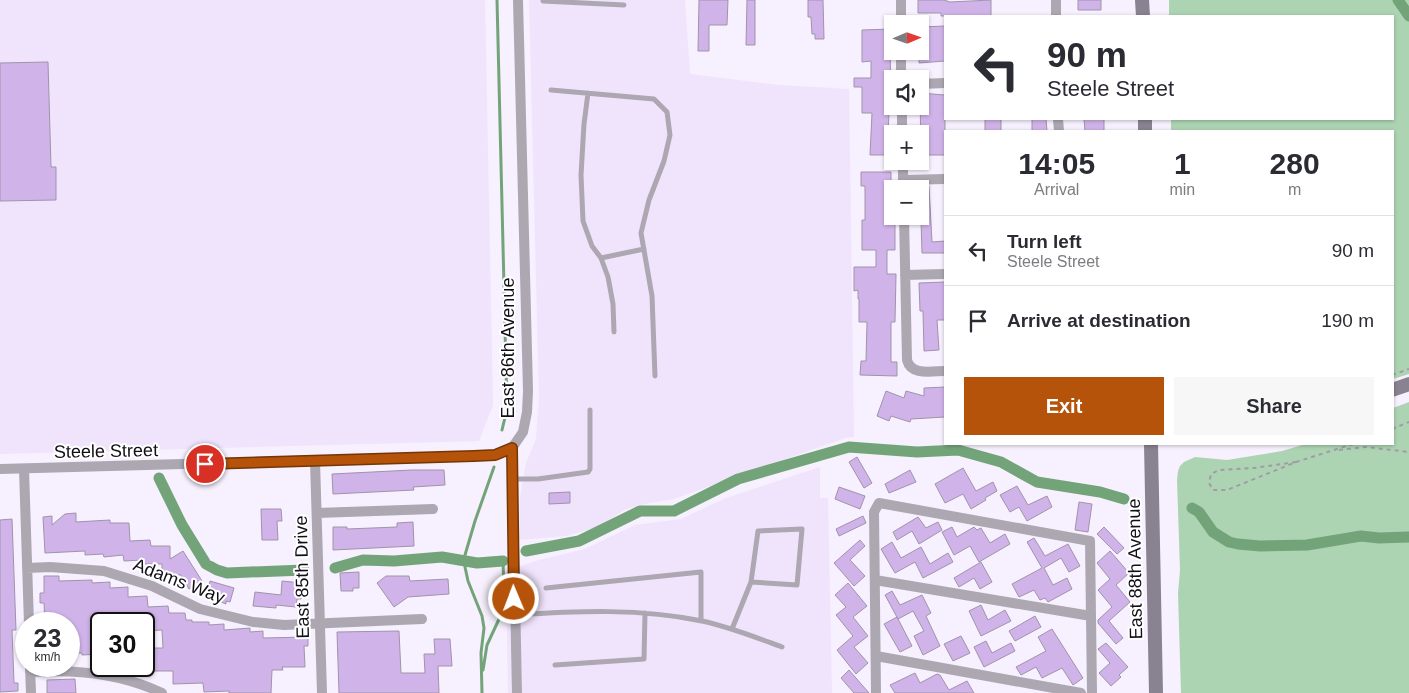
<!DOCTYPE html>
<html lang="en">
<head>
<meta charset="utf-8">
<style>
	body { margin:0; font-family:Arial,sans-serif; background:#f7f7f7; color:#2b2b33; height:100vh; display:flex; flex-direction:column; font-size:19px; white-space:nowrap }
	* { box-sizing:border-box; margin:0 }
	p { font-size:16px; color:#7c7c81 }
	.icon { flex:none; width:28px; height:28px; fill:none; stroke:currentColor; stroke-width:2; stroke-linecap:round; stroke-linejoin:round }
	.map { position:relative; flex:1; overflow:hidden }
	.drawer { position:absolute; left:944px; top:130px; width:450px; height:315px; display:flex; flex-direction:column; background:#fff; border-radius:0px; box-shadow:0 1px 4px #0004 }
	.drawer>* { flex:none }
	.top-card { position:absolute; left:944px; top:15px; width:450px; height:105px; border-radius:0px; box-shadow:0 1px 4px #0004; background:#fff; color:#2b2b33; overflow:hidden }
	.needle { width:32px; rotate:88deg }
	.tools { position:absolute; left:884px; top:15px; display:grid; gap:10px }
	.tools a { display:grid; place-items:center; width:45px; height:45px; border-radius:0px; background:#fff; box-shadow:0 1px 4px #0004; font-size:25px }
	.speed { position:absolute; left:15px; top:612px; display:flex; gap:10px; font-size:25px; font-weight:700; text-align:center }
	.speed>* { display:grid; place-content:center; width:65px; height:65px; border-radius:50%; background:#fff; box-shadow:0 1px 4px #0004; line-height:1 }
	.speed small { font-size:12px; font-weight:400 }
	.speed .limit { border:2px solid #111; border-radius:8px; background:#fff; color:#111 }
	.pin { position:absolute; display:grid; place-items:center; width:42px; height:42px; color:#fff; margin:-21px; border:2px solid #fff; border-radius:50%; box-shadow:0 1px 5px #0007 }
	.me { position:absolute; width:55px; margin:-28px; rotate:359deg; stroke-linejoin:round; filter:drop-shadow(0 0 4px #0008) }
	.turn { display:flex; align-items:center; gap:18px; height:105px; padding:0 20px; font-size:22px }
	.turn .icon { width:65px; height:65px; stroke-width:2.5 }
	.turn b { display:block; font-size:35px; line-height:42px }
	.eta { display:flex; justify-content:space-evenly; align-items:center; height:85px; text-align:center }
	.eta b { font-size:30px; font-weight:700; line-height:35px }
	.button { display:flex; gap:10px; margin-top:auto; padding:10px 20px }
	.button a { flex:1; height:58px; border-radius:0px; background:#b45309; color:#fff; font-size:20px; font-weight:700; line-height:58px; text-align:center }
	.button a+a { background:#f7f7f7; color:#2b2b33 }
	ul { padding:0; list-style:none }
	li { display:flex; align-items:center; gap:15px; height:70px; padding:0 20px; border-top:1px solid #e1e1e2 }
	li div { flex:1 }
	li b { display:block; font-size:19px }
	li em { font-style:normal }
	.map>svg:first-child { display:block }
	.built { fill:#f0e3fc }
	.green { fill:#add4b2 }
	.lines { fill:none; stroke-linecap:round; stroke-linejoin:round }
	.stream { stroke:#73a479; stroke-width:3 }
	.canal { stroke:#73a479; stroke-width:11 }
	.building { fill:#d0b3e9; stroke:#9f94aa }
	.path { stroke:#a09ba6; stroke-width:2; stroke-dasharray:4 4; stroke-linecap:butt }
	.lane { stroke:#aca7b1; stroke-width:5 }
	.street { stroke:#aca7b1; stroke-width:10 }
	.secondary { stroke:#898290; stroke-width:14 }
	.route-casing { stroke:#753606; stroke-width:12 }
	.route { stroke:#b45309; stroke-width:9 }
	.labels { text-anchor:middle; dominant-baseline:central; stroke-width:4; stroke-linejoin:round; paint-order:stroke }
	.street-label { font-size:18px; fill:#120e16; stroke:#fff }
</style>
</head>
<body>
<div class="map">
<svg width="1409" height="693" viewBox="0 0 1409 693">
	<rect width="100%" height="100%" fill="#f7f0fe"/>
	<path class="built" d="M0,0H485L493,405L479,441L0,454Z
		M529,0H685L690,74L778,85L849,89L854,437L845,438L674,499L649,503L626,509L597,527L567,536L519,540L520,497L526,463L536,439L539,397Z
		M820,467V498H828L832,693H508L506,571L539,560L585,549L635,525L681,519L726,498Z"/>
	<path class="green" d="M1169,0H1409V374L1393,379L1392,131H1171V119H1392V16H1169Z
		M1409,402V693H1181L1178,593L1180,570L1177,480L1178,471L1180,466L1184,462L1195,457L1227,460L1282,451L1306,444H1392L1393,408Z"/>
	<g class="lines">
		<path class="stream" d="M497,0L507,409L502,430
			M483,670L487,645L500,617L504,590L503,561
			M482,693L481,653L484,628L482,616L468,581L465,567V555L475,521L494,467"/>
		<path class="canal" d="M1398,0L1409,16
			M159,478L182,525L206,564L217,570L227,573L304,570
			M1192,508L1199,512L1213,532L1229,542L1238,544L1260,546L1307,545L1361,536L1379,538L1409,537
			M526,551L579,541L640,511H674L738,479L849,447L917,452L958,450L1001,462L1037,482L1100,492L1124,499
			M335,568L363,560L394,561L442,557L477,563L503,561"/>
	</g>
	<path class="building" d="M699,0H728L727,25H709V51H698Z
		M747,0H755V45H746Z
		M808,0H823L824,39H815V34H812L811,17H808Z
		M918,0H944L950,2L991,0V16H941V13H918Z
		M1078,0H1101V10H1078Z
		M945,26V61L919,63L920,27Z
		M892,29V37L890,38L891,113H889L887,155H870L872,113H862V87H854V78H871V61L862,62V30Z
		M48,62L51,167H56V200L0,201V63Z
		M920,93L945,95V155H921Z
		M985,119H1001V131H985Z
		M1032,119H1046L1047,131H1032Z
		M1084,119H1104V131H1085Z
		M861,172H891V187H887V220L895,219V250H887V274H896L895,322H891V362H897V376L860,375L861,361H866L867,322H859V299H858V290L854,291V267H876V250H862V220H865V186H861Z
		M920,186H929L932,242L945,241V253H922Z
		M945,282V320H937L939,350L924,351L923,311H920L919,283Z
		M945,387V417L911,419L910,422L891,416L889,421L877,416L886,391L904,398L906,391L924,396V388Z
		M857,457L872,483L864,488L849,462Z
		M963,468L976,491L993,482L997,491L985,498L986,500L971,509L963,494L945,503L935,484Z
		M412,470H444L445,485L413,487L414,490L333,494L332,474Z
		M910,470L916,482L889,493L885,484Z
		M1017,486L1028,505L1047,496L1052,507L1027,521L1019,507L1010,512L1000,495Z
		M839,487L865,496L860,509L835,499Z
		M570,492V503L549,504V493Z
		M1079,502L1092,504L1088,532L1075,530Z
		M261,509H281L282,521H277L278,540H262Z
		M76,513V522L110,520V523H129L130,541L150,540L151,546H170V559L183,551L202,581L189,589L181,575H162V564H143V560L124,561L123,555L104,557L103,554L85,555V551L45,553L43,517L52,516V525L65,514Z
		M863,516L866,523L839,536L836,529Z
		M918,517L926,528L938,522L942,530L919,544L912,531L897,540L893,532Z
		M12,519L16,630H12L14,683H18V691L0,692V520Z
		M413,522L414,546L333,550V527H347V529L397,527V523Z
		M952,527L957,537L974,527L977,530L981,528L990,543L1005,534L1010,544L979,562L970,546L954,555L942,532Z
		M1104,527L1124,548L1117,554L1097,534Z
		M1034,538L1045,556L1068,544L1080,566L1069,572L1061,558L1044,568L1053,585L1067,578L1072,589L1048,602L1045,598L1040,600L1034,590L1019,597L1012,584L1042,568L1027,542Z
		M860,540L865,546L850,560L865,576L854,586L834,563Z
		M892,542L901,558L921,547L930,564L948,553L953,562L923,578L915,562L895,573L881,549Z
		M1110,551L1129,573L1116,585L1130,602L1109,621L1123,638L1116,644L1098,623V620L1112,607L1098,590L1110,579L1097,563Z
		M981,562L992,582L980,589L974,578L959,587L954,578Z
		M359,572V588H353V591H341L340,573Z
		M44,576H59V581L92,580V583L110,582V588L128,587V597L147,596L148,607L168,606L169,613H185L186,620H192V622H209V625L224,624V630L250,628V632L263,631V638L308,637V646H304L305,667H282L283,670H272L271,693H229V691L204,692L203,683L173,684V671H154V648H163L162,630L144,631V624H141V621H121V615L101,616V654L82,655V653H78L77,637H70L69,624H45L44,603H40V593H44Z
		M386,576H409L410,581L448,579L449,594L408,597L394,607L377,583Z
		M210,581L234,588L230,602L226,601V604L206,596Z
		M282,581L302,583L301,599H297L296,607L276,605V608L253,606L255,592L281,595Z
		M848,583L867,606L853,617L868,636L854,647L868,663L856,674L837,650L853,636L836,615L846,607L835,595Z
		M892,591L900,605L922,595L931,613L926,616L940,646L923,655L914,636L924,631L913,611L898,619L885,595Z
		M981,605L988,620L1005,610L1011,621L981,636L969,611Z
		M1035,616L1041,627L1015,641L1009,631Z
		M897,617L912,646L900,652L884,624Z
		M1052,629L1083,678L1073,685L1062,668L1042,678L1036,667L1021,675L1016,667L1046,651L1038,637Z
		M399,631L401,673H425L424,654H435L434,639H450L452,666H438L439,693H339L337,632Z
		M961,636L970,653L953,661L944,644Z
		M986,641L992,653L1011,643L1015,651L984,667L974,647Z
		M1106,643L1128,667L1119,675L1121,677L1111,686L1099,673L1110,663L1098,649Z
		M849,670L869,693H854L841,678Z
		M915,673L920,683L937,674L940,675L949,690L967,681L974,693H895L890,685Z
		M75,679L76,693H47V680Z"/>
	<g class="lines">
		<path class="path" d="M1392,375L1409,369
			M1392,429L1409,422
			M1339,450L1366,447L1409,452
			M1296,462L1254,468L1219,470L1211,474L1209,483L1213,490H1227L1296,462L1353,444"/>
		<path class="lane" d="M543,1L624,5
			M551,90L654,99L667,112L670,135L664,161L649,200L641,233L652,296L655,376
			M588,93L584,124L581,175L583,221L592,246L601,258L608,277L613,304L614,332
			M601,258L644,249
			M513,479H538L588,472L590,469V410
			M546,588L701,572V621
			M515,615C578,611 640,608 702,621C730,627 755,637 782,647
			M732,629L751,582L758,531L802,529L797,585L751,582
			M555,665L644,659L645,613"/>
		<path class="street" d="M1056,0V16
			M901,24V0
			M901,51V79
			M920,84L945,83
			M902,106V134
			M1058,119L1059,131
			M903,161V189
			M903,180L945,179
			M904,216L907,360C911,376 932,371 945,371
			M905,275L945,274
			M315,461L322,693
			M0,469L473,456L495,455L512,448
			M24,469L29,624
			M317,513L433,509
			M27,568L50,567L104,571L152,586L200,609L253,622L284,625L422,619
			M875,580L1091,616
			M876,656L1081,693
			M30,667L31,693
			M30,672C75,669 121,673 162,693
			M517,693L512,448L523,432L527,412L528,391L518,0
			M876,693L874,512L879,503L1090,541L1092,693"/>
		<path class="secondary" d="M1142,0L1143,16
			M1145,119V131
			M1392,390L1409,384
			M1151,444L1156,693"/>
	</g>
	<g class="lines">
		<g class="route-casing">
			<path id="route" d="M205,464L474,456L495,455L512,448L514,599"/>
		</g>
		<use href="#route" class="route"/>
	</g>
	<g class="labels">
		<g class="street-label">
			<text transform="translate(508 348) rotate(-90)">East 86th Avenue</text>
			<text transform="translate(106 451) rotate(-1)">Steele Street</text>
			<text transform="translate(1135 569) rotate(-91)">East 88th Avenue</text>
			<text transform="translate(302 577) rotate(-91)">East 85th Drive</text>
			<text transform="translate(179 581) rotate(21)">Adams Way</text>
		</g>
	</g>
</svg>
<div class="tools">
<a><svg class="needle" viewBox="-14 -14 28 28"><path d="M0-13l5 13h-10z" fill="#e53935"/><path d="M0 13l5-13h-10z" fill="#7c7c81"/></svg></a>
<a><svg class="icon" aria-label="sound" viewBox="0 0 24 24"><path d="M4 9h4l5-4v14l-5-4H4zM17 9q2 3 0 6"/></svg></a>
<a>+</a>
<a>−</a>
</div>
<div class="speed"><div>23<small>km/h</small></div><div class="limit">30</div></div>
<div class="pin" style="left:205px;top:464px;background:#d93025"><svg class="icon" aria-label="arrive" viewBox="0 0 24 24"><path d="M6 21V4h12l-3 4 3 4H6"/></svg></div>
<svg class="me" style="left:514px;top:599px" viewBox="-20 -20 40 40"><circle r="17" fill="#b45309" stroke="#fff" stroke-width="3"/><path d="M0-11L8 9 0 5-8 9z" fill="#fff"/></svg>
<div class="top-card">
<div class="turn"><svg class="icon" aria-label="left" viewBox="0 0 24 24"><path d="M17 20v-9H6M10 6l-5 5 5 5"/></svg><div><b>90 m</b>Steele Street</div></div>
</div>
<section class="drawer">
<div class="eta">
<div><b>14:05</b><p>Arrival</p></div>
<div><b>1</b><p>min</p></div>
<div><b>280</b><p>m</p></div>
</div>
<ul>
<li><svg class="icon" aria-label="left" viewBox="0 0 24 24"><path d="M17 20v-9H6M10 6l-5 5 5 5"/></svg><div><b>Turn left</b><p>Steele Street</p></div><em>90 m</em></li>
<li><svg class="icon" aria-label="arrive" viewBox="0 0 24 24"><path d="M6 21V4h12l-3 4 3 4H6"/></svg><div><b>Arrive at destination</b></div><em>190 m</em></li>
</ul>
<div class="button"><a>Exit</a><a>Share</a></div>
</section>
</div>
</body>
</html>
